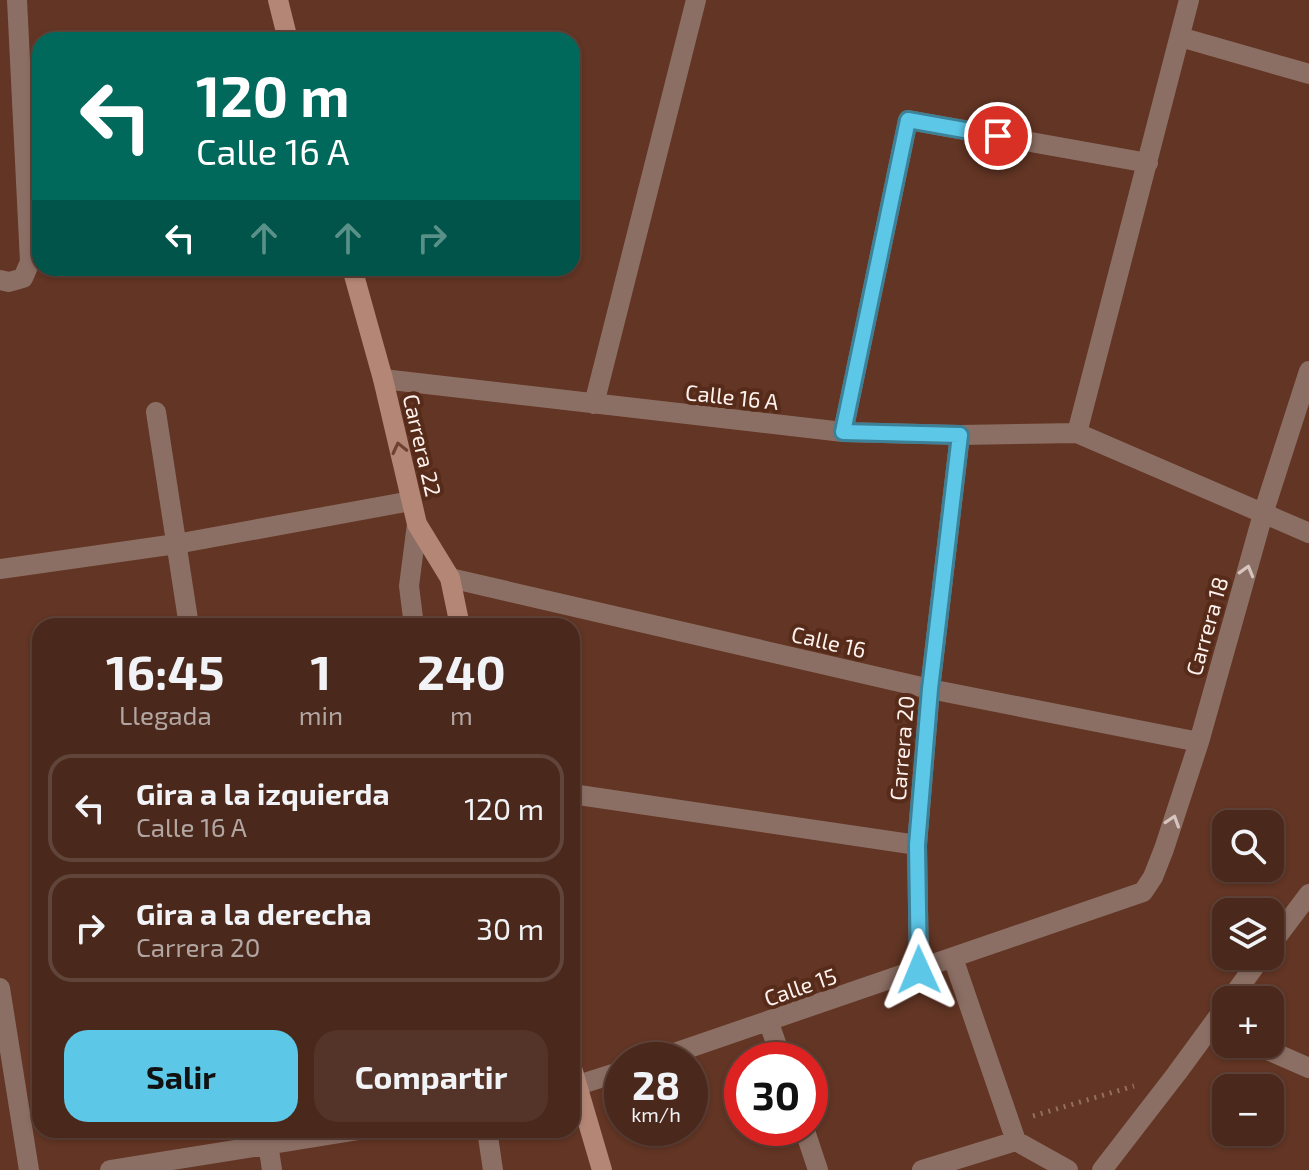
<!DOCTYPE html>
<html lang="es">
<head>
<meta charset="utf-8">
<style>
	body { margin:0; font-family:"Exo 2",sans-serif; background:#543428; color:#f1f3f6; height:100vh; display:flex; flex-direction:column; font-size:30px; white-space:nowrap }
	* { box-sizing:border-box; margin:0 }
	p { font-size:26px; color:#b2a6a3 }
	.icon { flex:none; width:44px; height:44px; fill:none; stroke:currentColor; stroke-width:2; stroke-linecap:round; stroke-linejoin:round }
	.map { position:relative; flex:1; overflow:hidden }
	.side { position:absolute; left:32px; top:618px; width:548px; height:520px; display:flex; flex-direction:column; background:#4a281b; border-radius:24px; box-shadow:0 2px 6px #0004,0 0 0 2px #61443a }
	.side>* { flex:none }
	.banner { position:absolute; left:32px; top:32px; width:548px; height:244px; border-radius:24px; box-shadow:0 2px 6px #0004,0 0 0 2px #61443a; background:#00695c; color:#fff; overflow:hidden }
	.buttons { position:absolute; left:1212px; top:810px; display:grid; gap:16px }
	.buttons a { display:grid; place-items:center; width:72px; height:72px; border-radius:16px; background:#4a281b; box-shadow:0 2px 6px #0004,0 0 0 2px #61443a; font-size:40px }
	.speed { position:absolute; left:604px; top:1042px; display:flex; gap:16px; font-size:40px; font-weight:700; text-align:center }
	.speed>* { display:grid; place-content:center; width:104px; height:104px; border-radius:50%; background:#4a281b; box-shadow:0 2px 6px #0004,0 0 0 2px #61443a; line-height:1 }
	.speed small { font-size:20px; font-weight:400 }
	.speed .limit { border:12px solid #d22; background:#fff; color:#111 }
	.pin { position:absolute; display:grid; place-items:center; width:68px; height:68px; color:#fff; margin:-34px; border:4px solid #fff; border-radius:50%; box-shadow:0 2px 8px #0007 }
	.me { position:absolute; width:88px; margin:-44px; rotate:359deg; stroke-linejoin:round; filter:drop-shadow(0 0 6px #0008) }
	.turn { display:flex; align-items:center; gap:28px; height:168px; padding:0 32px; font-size:36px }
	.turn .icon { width:104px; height:104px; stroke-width:2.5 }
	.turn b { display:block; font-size:56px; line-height:68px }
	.lanes { display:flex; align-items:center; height:76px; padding:0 32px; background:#0003; justify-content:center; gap:40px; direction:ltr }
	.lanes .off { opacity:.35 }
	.eta { display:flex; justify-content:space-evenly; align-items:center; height:136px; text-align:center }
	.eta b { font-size:48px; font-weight:700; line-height:56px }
	.cta { display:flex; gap:16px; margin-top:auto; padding:16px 32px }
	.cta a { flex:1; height:92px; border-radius:24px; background:#5dc7e8; color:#111; font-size:32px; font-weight:700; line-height:92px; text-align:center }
	.cta a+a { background:#543428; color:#f1f3f6 }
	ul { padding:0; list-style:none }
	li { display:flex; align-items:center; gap:24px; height:108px; margin:0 16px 12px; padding:0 16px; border:4px solid #61443a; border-radius:24px }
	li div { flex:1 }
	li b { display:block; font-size:30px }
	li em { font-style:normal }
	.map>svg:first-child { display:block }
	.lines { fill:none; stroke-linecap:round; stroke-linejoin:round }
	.path { stroke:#926f62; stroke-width:5; stroke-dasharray:2 6; stroke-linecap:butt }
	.street { stroke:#8c6f64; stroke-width:20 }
	.secondary { stroke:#b48676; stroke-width:20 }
	.oneway { stroke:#6e4231 }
	.oneway2 { stroke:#d6c4be }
	.route-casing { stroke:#3c8197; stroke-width:20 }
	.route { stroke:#5dc7e8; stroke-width:14 }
	.labels { text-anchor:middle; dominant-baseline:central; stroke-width:8; stroke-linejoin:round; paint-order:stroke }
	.street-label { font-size:22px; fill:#fef2ee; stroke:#572b1a }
</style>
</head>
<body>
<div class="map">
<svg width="1309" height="1170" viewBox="0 0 1309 1170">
	<rect width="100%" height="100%" fill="#623524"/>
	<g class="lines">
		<path class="path" d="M1033,1116L1134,1086"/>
		<path class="street" d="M1180,37L1309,74
			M0,280L9,282L23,278L30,262L17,0
			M383,379L843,432L960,435L1077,433L1309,533
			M594,404L696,0
			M156,412L189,626
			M843,432L908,120L1148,163
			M1077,433L1189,0
			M0,569L176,544L411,501
			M450,578L930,689L1199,742
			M414,626L409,586L417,524
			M572,794L917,845
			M1270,946L1309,894
			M953,958L1016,1141
			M919,970L917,845L930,689L960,435
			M0,988L29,1170
			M1230,1000L1262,956
			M769,1023L782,1060
			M1254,1044L1309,1068
			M654,1060L1143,892L1153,877L1164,849L1199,742L1263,514L1309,371
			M572,1087L622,1071
			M804,1128L818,1170
			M266,1130L272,1170
			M487,1130L493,1170
			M1016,1141L1068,1170
			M110,1170L359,1130
			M922,1170L1016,1141
			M1102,1170L1177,1073L1226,1006"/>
		<path class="secondary" d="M278,0L288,40
			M352,268L383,379L417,524L450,578L460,626
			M572,1068L602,1170"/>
	</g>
	<defs><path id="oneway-chevron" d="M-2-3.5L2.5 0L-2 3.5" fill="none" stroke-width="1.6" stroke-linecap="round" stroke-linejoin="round" transform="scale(2)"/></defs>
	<use class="oneway" href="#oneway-chevron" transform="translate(399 448) rotate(-103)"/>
	<g class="oneway2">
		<use href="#oneway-chevron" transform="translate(1247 571) rotate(-74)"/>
		<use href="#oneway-chevron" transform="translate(1173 821) rotate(-72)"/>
	</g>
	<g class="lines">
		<g class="route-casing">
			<path id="route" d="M919,970L917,845L930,689L960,435L843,432L908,120L998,136"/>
		</g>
		<use href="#route" class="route"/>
	</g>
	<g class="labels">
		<g class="street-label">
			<text transform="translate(732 396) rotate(6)">Calle 16 A</text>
			<text transform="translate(423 445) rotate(77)">Carrera 22</text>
			<text transform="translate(1206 626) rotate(-74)">Carrera 18</text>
			<text transform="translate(829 641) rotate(13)">Calle 16</text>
			<text transform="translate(901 748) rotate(-85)">Carrera 20</text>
			<text transform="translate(800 986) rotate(-19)">Calle 15</text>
		</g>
	</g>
</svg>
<div class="buttons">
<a><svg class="icon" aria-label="search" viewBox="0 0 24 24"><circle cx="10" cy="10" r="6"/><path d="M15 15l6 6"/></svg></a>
<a><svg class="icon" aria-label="layers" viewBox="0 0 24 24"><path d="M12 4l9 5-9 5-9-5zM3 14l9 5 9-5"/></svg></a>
<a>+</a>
<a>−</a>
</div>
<div class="speed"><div>28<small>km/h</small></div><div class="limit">30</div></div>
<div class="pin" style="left:998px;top:136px;background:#d93025"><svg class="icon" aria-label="arrive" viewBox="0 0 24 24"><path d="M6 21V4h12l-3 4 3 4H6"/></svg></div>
<svg class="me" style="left:919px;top:970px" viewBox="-20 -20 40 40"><path d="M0-17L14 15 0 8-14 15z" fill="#5dc7e8" stroke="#fff" stroke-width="4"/></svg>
<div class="banner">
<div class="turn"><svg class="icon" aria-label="left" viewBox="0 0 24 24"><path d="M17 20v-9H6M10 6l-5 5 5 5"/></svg><div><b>120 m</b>Calle 16 A</div></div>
<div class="lanes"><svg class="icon" aria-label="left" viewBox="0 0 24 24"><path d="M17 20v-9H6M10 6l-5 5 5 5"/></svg><svg class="icon off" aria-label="ahead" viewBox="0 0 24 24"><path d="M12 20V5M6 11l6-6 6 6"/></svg><svg class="icon off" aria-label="ahead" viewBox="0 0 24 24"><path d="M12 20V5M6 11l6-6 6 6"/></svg><svg class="icon off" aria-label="right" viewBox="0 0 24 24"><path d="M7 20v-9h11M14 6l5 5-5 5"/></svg></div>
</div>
<section class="side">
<div class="eta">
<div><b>16:45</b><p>Llegada</p></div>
<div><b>1</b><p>min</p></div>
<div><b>240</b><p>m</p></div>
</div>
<ul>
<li><svg class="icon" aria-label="left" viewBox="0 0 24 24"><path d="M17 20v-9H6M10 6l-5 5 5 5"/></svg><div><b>Gira a la izquierda</b><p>Calle 16 A</p></div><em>120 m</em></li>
<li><svg class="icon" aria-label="right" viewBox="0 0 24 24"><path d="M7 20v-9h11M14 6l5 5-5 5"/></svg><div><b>Gira a la derecha</b><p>Carrera 20</p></div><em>30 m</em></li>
</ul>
<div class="cta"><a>Salir</a><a>Compartir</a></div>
</section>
</div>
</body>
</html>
